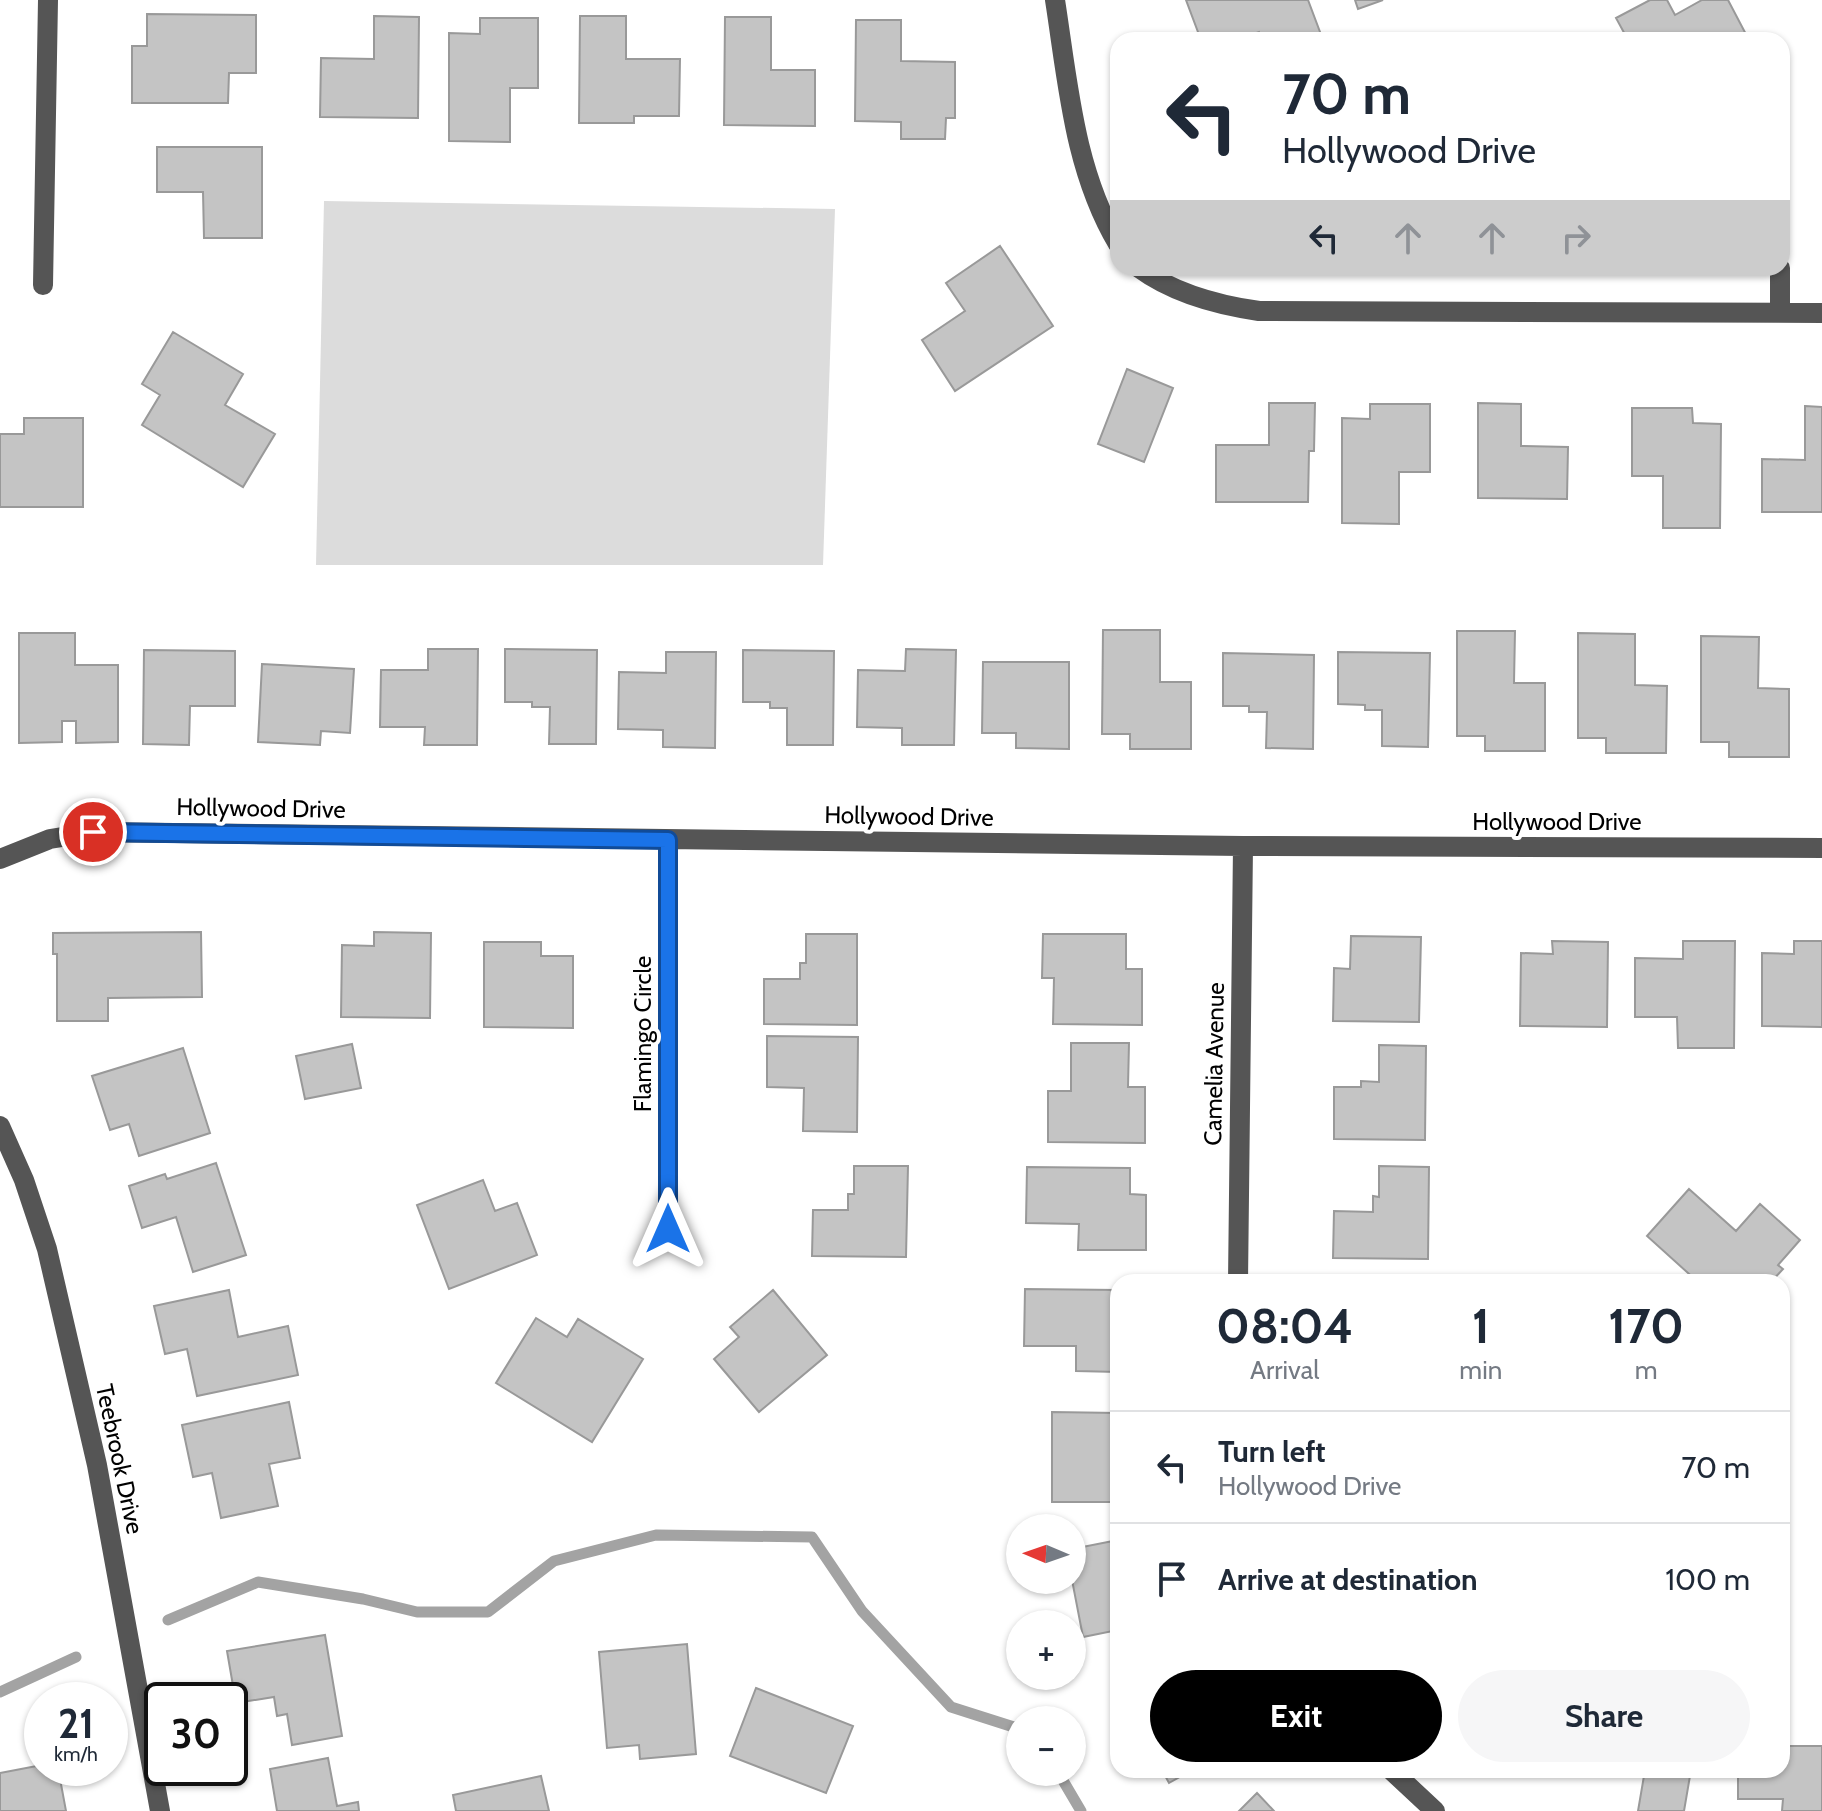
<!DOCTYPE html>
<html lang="en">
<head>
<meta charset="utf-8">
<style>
	body { margin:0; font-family:Cabin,sans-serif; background:#f6f6f7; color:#1f2937; height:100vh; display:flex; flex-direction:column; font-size:30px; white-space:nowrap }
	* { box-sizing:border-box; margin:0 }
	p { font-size:26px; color:#747a83 }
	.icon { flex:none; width:44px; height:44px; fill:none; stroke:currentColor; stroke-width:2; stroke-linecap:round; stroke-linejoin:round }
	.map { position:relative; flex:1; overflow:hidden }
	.details { position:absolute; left:1110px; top:1274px; width:680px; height:504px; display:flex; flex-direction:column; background:#fff; border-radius:24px; box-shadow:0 2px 6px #0004 }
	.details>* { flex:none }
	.banner { position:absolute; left:1110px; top:32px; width:680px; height:244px; border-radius:24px; box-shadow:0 2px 6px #0004; background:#fff; color:#1f2937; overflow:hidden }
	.needle { width:52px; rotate:272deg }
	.buttons { position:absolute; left:1006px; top:1514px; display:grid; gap:16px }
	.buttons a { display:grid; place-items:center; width:80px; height:80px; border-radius:50%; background:#fff; box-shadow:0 2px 6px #0004; font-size:40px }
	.speed { position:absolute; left:24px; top:1682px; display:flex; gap:16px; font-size:40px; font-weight:700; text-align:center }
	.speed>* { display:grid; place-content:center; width:104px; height:104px; border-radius:50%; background:#fff; box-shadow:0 2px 6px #0004; line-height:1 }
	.speed small { font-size:20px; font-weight:400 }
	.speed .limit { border:4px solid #111; border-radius:12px; background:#fff; color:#111 }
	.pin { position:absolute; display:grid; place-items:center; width:68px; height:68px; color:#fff; margin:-34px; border:4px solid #fff; border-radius:50%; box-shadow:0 2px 8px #0007 }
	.me { position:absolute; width:88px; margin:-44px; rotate:0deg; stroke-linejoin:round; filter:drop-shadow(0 0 6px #0008) }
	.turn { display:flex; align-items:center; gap:28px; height:168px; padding:0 40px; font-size:36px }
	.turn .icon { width:104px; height:104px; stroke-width:2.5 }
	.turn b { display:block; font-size:56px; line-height:68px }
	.lanes { display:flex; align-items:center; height:76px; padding:0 40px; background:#0003; justify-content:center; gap:40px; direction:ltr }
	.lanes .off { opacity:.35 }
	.eta { display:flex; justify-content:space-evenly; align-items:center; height:136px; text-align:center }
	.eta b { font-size:48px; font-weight:700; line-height:56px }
	.primary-button { display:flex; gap:16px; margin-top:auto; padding:16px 40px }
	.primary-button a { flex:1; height:92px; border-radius:48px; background:#000; color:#fff; font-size:32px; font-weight:700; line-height:92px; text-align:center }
	.primary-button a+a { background:#f6f6f7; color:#1f2937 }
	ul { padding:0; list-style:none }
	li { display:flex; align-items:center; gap:24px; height:112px; padding:0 40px; border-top:2px solid #e0e1e3 }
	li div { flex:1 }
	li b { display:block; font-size:30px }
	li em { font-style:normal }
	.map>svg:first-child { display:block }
	.green { fill:#dcdcdc }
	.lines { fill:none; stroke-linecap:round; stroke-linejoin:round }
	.stream { stroke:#a3a3a3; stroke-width:11 }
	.building { fill:#c4c4c4; stroke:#999; stroke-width:2 }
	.minor { stroke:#555; stroke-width:20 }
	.route-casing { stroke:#114b97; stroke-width:20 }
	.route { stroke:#1a73e8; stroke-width:14 }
	.labels { text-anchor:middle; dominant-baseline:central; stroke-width:8; stroke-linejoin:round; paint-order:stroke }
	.street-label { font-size:24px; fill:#000; stroke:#fff }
</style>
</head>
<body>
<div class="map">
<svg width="1822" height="1811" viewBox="0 0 1822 1811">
	<rect width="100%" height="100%" fill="#fff"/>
	<path class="green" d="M324,201L835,209L823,565H316Z"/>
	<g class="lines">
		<path class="stream" d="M168,1620L258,1582L363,1599L417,1612H488L554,1561L656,1535L812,1537L862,1611L951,1707L1020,1729
			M0,1692L76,1657
			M1058,1772L1081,1811"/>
	</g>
	<path class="building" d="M1186,0H1308L1323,40H1262L1259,32L1237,40H1201Z
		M1355,0H1383L1358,9Z
		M1650,0H1667L1675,15L1702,0H1728L1749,40H1628L1616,18Z
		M147,14L256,15V73H229L228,103H132V46H147Z
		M374,16L419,17L418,118L320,117L321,58L374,59Z
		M580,16H626V59H680L679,116H634V123H579Z
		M725,17H771V70H815V126L724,125Z
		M480,18H538V88H510V142L449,141V33L480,34Z
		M856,20H901V61L955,62V118H946L945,139H901V122L855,121Z
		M157,147H262V238H204L203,192H157Z
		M1000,246L1053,326L955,391L922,340L965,311L946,283Z
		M173,332L243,374L225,405L275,434L243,487L142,425L160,395L142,384Z
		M1127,369L1173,388L1144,462L1098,444Z
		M1269,403H1315L1314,451H1309L1308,502H1216V445H1269Z
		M1478,403L1521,404V446L1568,447L1567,499L1478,498Z
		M1370,404H1430V472H1399V524L1342,523V418L1370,419Z
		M1805,406L1822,407V512H1762V459L1805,460Z
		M1632,408H1692L1693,423L1721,424L1720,528H1663V476H1632Z
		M24,418H83V507H0V434H24Z
		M1103,630H1160V682H1191V749H1130V734H1102Z
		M1457,631H1515L1514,683H1545V751H1485V736H1457Z
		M19,633H75V665H118V742L76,743V721H62V742L19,743Z
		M1578,633L1635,634V685L1667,686L1666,753H1606V738H1578Z
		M1701,636L1759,637L1758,688L1789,689V757H1729V742H1701Z
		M428,649H478L477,745H424L425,727H380L381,670H428Z
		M505,649L597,650L596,744H549L550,707H532V702H505Z
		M906,649L956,650L954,745H902V728L857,727L858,670L905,671Z
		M144,650L235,651V706H190L189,745L143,744Z
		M743,650L834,651L833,745H787V708H770V702H743Z
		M666,652H716L715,748L663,747V730L618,729L619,672L666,673Z
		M1338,652L1430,653L1428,747L1382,746V710H1365V705L1338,704Z
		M1223,653L1314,655L1313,749L1266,748L1267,712H1249V706H1223Z
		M983,662H1069V749L1016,748V733H982Z
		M262,664L354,669L350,733L321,731L320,745L258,742Z
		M201,932L202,997L108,998V1021H57V954H53V933Z
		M374,932L431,933L430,1018L341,1017L342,945L374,946Z
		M806,934H857V1025L764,1024V979H800V963H806Z
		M1043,934H1126V969H1142V1025L1053,1024L1054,978H1042Z
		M1351,936L1421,937L1419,1022L1333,1021L1334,968L1350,969Z
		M1552,941L1608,942L1607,1027L1520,1026L1521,953L1553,954Z
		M1683,941H1735L1734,1048H1678L1677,1017H1635V958L1683,959Z
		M1794,941H1822V1027L1762,1026V953L1794,954Z
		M484,942H541V956H573V1028L484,1027Z
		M767,1036L858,1037L857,1132L803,1131L804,1088L767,1087Z
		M1071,1043H1129L1128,1087H1145V1143L1048,1142V1091H1071Z
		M352,1044L361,1088L305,1099L296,1056Z
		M1379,1045L1426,1046L1425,1140L1334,1139V1087H1361V1081L1379,1082Z
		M183,1048L210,1133L139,1156L129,1124L110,1130L92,1076Z
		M216,1163L246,1255L193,1272L176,1217L142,1228L129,1186L165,1174L167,1179Z
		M854,1166H908L906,1257L812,1256L813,1210H848V1194H854Z
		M1379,1166L1429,1167L1428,1259L1333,1258L1334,1211L1373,1212V1196L1379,1197Z
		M1027,1167L1130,1168V1194L1146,1195V1250H1078L1079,1224L1026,1223Z
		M483,1180L495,1211L517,1203L537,1255L449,1289L417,1205Z
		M1689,1189L1736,1231L1760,1204L1800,1240L1778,1265L1783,1269L1771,1282H1698L1647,1236Z
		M1025,1289L1118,1290V1372L1076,1371V1346H1024Z
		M229,1290L238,1337L288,1326L298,1375L197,1396L187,1349L165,1354L154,1306Z
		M773,1290L827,1355L759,1412L714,1359L739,1337L730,1327Z
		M536,1318L567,1337L578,1319L643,1359L592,1442L496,1383Z
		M289,1402L300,1458L269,1464L278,1506L221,1518L212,1473L193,1477L182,1425Z
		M1052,1412L1118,1413V1502H1052Z
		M1118,1540V1630L1083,1637L1072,1580V1549Z
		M325,1635L342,1736L292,1745L287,1714L277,1716L274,1697L236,1703L227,1651Z
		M687,1644L696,1754L640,1759L639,1745L607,1748L599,1652Z
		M756,1688L853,1726L826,1793L730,1756Z
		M1782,1746H1822V1811H1782L1783,1799H1738V1770H1782Z
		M328,1758L337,1806L358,1802L359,1811H277L270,1769Z
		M42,1765V1768H58L66,1811H0V1773Z
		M1162,1770H1192L1169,1783Z
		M1645,1770H1691L1684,1811H1638Z
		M541,1776L549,1811H456L453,1795Z
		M1257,1793L1274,1811H1239Z"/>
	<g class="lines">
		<path class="minor" d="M1055,0C1068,83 1074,170 1118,244
			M1139,268C1173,293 1217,305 1259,311L1822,313
			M43,285L48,0
			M1780,312V268
			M668,840V1229
			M0,859L50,839L93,832L1243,846L1822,848
			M0,1126L24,1180L47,1249L97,1465L160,1811
			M1238,1282L1243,846
			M1391,1770L1435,1811"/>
	</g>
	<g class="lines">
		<g class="route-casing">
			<path id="route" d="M93,832L668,840V1229"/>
		</g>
		<use href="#route" class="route"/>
	</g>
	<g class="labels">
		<g class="street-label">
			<text transform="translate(261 808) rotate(1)">Hollywood Drive</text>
			<text transform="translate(909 816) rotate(1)">Hollywood Drive</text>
			<text x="1557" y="821">Hollywood Drive</text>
			<text transform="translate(642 1034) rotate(-90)">Flamingo Circle</text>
			<text transform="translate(1214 1064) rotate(-89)">Camelia Avenue</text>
			<text transform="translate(120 1459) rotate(78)">Teebrook Drive</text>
		</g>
	</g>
</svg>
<div class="buttons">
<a><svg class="needle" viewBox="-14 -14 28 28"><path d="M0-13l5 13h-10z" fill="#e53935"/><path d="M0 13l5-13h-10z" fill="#747a83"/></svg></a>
<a>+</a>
<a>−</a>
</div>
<div class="speed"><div>21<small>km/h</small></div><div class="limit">30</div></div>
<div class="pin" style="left:93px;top:832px;background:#d93025"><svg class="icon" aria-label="arrive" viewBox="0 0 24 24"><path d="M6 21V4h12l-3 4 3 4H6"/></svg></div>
<svg class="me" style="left:668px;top:1229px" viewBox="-20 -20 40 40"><path d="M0-17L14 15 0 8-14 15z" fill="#1a73e8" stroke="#fff" stroke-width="4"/></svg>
<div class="banner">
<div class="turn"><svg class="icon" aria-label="left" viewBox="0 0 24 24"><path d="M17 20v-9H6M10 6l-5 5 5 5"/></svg><div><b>70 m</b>Hollywood Drive</div></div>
<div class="lanes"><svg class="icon" aria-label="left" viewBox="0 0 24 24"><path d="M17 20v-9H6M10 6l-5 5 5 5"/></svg><svg class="icon off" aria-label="ahead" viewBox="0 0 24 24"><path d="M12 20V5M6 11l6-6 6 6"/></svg><svg class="icon off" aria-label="ahead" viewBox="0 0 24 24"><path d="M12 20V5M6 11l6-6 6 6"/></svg><svg class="icon off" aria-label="right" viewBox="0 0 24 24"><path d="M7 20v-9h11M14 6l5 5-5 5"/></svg></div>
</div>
<section class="details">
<div class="eta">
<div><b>08:04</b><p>Arrival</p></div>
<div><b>1</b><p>min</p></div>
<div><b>170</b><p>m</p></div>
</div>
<ul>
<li><svg class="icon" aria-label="left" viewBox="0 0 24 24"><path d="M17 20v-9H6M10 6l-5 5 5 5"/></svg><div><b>Turn left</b><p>Hollywood Drive</p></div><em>70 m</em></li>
<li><svg class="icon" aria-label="arrive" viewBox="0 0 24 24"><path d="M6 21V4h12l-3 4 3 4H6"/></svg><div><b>Arrive at destination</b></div><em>100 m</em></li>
</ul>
<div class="primary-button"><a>Exit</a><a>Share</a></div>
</section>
</div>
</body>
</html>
